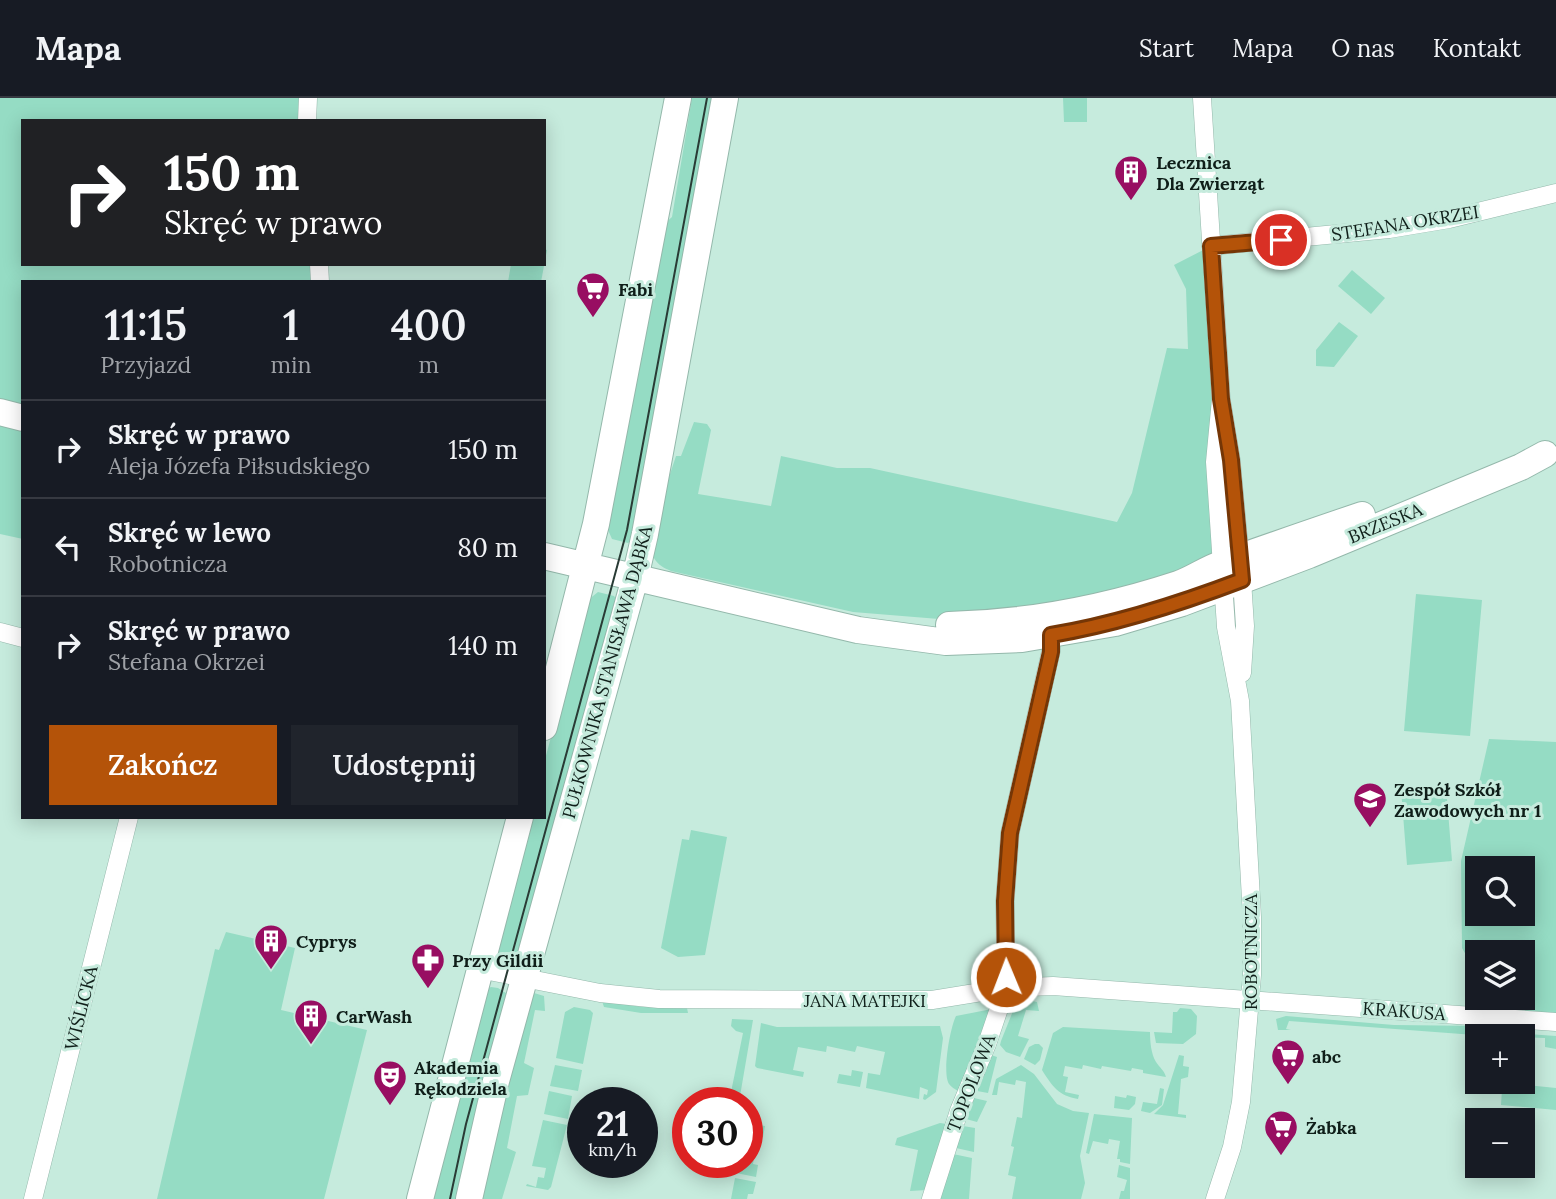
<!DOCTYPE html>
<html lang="pl">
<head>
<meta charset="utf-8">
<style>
	body { margin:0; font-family:Lora,serif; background:#20242c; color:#f1f3f6; height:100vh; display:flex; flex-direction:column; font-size:26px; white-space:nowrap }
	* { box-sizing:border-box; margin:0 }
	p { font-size:23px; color:#9ea1a6 }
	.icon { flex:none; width:38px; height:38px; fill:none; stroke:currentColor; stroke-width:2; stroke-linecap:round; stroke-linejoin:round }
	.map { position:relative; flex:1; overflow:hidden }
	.details { position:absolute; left:21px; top:182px; width:525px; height:539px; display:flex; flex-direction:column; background:#171b24; border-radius:0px; box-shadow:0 4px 18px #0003 }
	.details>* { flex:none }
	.hud { position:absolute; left:21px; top:21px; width:525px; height:147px; border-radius:0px; box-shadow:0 4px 18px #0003; background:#202124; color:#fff; overflow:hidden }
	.fabs { position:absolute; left:1465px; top:758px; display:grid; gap:14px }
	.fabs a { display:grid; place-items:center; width:70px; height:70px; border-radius:0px; background:#171b24; box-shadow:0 4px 18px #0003; font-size:35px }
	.speed { position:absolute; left:567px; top:989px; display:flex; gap:14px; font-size:35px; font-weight:700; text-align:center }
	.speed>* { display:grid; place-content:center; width:91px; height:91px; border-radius:50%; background:#171b24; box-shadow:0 4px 18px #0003; line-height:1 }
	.speed small { font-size:18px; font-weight:400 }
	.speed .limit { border:10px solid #d22; background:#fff; color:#111 }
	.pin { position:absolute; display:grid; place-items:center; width:60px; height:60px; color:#fff; margin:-30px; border:4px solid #fff; border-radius:50%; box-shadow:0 2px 7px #0007 }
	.me { position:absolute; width:77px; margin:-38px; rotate:359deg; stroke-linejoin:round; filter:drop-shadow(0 0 5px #0008) }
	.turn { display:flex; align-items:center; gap:24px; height:147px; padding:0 28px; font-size:32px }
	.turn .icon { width:91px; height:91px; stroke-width:2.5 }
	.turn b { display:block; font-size:49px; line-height:60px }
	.eta { display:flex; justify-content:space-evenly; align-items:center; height:119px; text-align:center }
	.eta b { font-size:42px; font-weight:600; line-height:49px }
	.action { display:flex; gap:14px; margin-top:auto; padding:14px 28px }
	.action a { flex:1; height:80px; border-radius:0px; background:#b45309; color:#fff; font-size:28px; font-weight:600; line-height:80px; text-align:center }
	.action a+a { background:#20242c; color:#f1f3f6 }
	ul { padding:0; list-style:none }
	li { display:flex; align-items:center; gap:21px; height:98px; padding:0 28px; border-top:2px solid #363941 }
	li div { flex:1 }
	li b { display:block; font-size:26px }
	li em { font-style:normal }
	header { display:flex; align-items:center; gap:42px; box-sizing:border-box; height:98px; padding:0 35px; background:#171b24; border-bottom:2px solid #363941 }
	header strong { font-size:33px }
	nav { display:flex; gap:38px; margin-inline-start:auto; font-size:24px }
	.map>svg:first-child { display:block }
	.green { fill:#95dcc4; fill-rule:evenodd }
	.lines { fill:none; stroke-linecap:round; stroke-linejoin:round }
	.street-casing { stroke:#94b8ab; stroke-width:19 }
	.secondary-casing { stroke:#94b8ab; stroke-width:28 }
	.street { stroke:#fff; stroke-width:18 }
	.secondary { stroke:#fff; stroke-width:26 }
	.tram { stroke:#293b35; stroke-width:2 }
	.route-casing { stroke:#753606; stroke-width:18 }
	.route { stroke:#b45309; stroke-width:12 }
	.labels { text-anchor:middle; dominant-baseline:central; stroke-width:6; stroke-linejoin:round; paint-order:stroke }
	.poi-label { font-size:18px; font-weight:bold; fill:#0f1e19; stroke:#c6ebdd; text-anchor:start }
	.street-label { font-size:18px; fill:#0f1e19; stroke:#c6ebdd }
</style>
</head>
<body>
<header>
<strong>Mapa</strong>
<nav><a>Start</a><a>Mapa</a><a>O nas</a><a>Kontakt</a></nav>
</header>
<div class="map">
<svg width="1556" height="1101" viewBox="0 0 1556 1101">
	<rect width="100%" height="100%" fill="#c6ebdd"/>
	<path class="green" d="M0,0H308L307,23H23V166H319L320,184H23V311L0,305Z
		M692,0H716L631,443L628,445L612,441L608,432L663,127L672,119Z
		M1063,0H1087V24H1064Z
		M1211,148L1230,453L1129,495L939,521L853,514L671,473C664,470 658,467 654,460C646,443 670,377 676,358H681L694,324L707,326L711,332L698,396L771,408L781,358L837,370H870L1117,424L1132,395L1167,250L1188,251L1186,191L1174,167Z
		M544,151L547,152L541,184H508L511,166H544Z
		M1352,172L1385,200L1371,216L1338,188Z
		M1339,224L1358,238L1334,269L1316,268V252Z
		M0,326L23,332V441L0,436Z
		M598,494L614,498L617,502L520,862L513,867L512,865L498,863L494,858L529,719H544V665L588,502Z
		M1416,496L1482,502L1470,638L1404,633Z
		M1489,641L1556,644V917L1498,913L1490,900H1522V854H1477V876L1462,850L1461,763ZM1477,770H1522V816H1477Z
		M1446,688L1452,763L1407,767L1401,691Z
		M691,732L727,739L705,857L678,859L661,850L682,741L689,742Z
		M226,834L295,850L281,912L367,932L324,1101H157L215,851L219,852Z
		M491,889L498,890L509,897L459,1101H430L485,892Z
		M534,895L544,898L545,913L535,912L524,965L534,970L528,997L517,998L507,1050L516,1054L502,1101H478L489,1050Z
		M602,903L642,909L687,910L688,915H641L604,909Z
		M1032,903L1037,904L1039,913L1026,912L1018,938L1029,941L1020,959L1006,954L1000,947L1001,943L1015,908Z
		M574,909L590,912L593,915L583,966L556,960L565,914Z
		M1180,910L1191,911L1197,918L1196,936L1183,946L1156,945L1154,934L1172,935L1173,914H1177Z
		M992,911V914L958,993C955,991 951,989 949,986C942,975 950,930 956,918Z
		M1286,918L1394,927L1481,928L1488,938L1289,923L1286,931L1291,932H1278L1276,921Z
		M732,921L753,922L739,1004H729L743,935L736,933L731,928Z
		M761,925L777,929L940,928L943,940L936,994L925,1002L923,1001L924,996L927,997L928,992L920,989L919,1001L866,990L868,975L880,977L885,954L857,948L855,954L827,948L826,954L798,949L793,972L804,974L803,979L757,970L755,968Z
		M1063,929L1150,934C1150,943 1151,956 1156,964C1160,970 1164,972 1166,979L1143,975V972L1132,970L1131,973L1102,968L1101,971L1083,967L1082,971L1065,968L1063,978L1068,979L1065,994L1079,997L1078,1001C1059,998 1052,988 1042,972L1053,935Z
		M1496,934L1556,938V951L1545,949V940L1497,938Z
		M1035,946H1039L1043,950L1040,962L1035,967L1024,961L1029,949Z
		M991,957L997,959L988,995L977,993Z
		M1179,957L1184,958L1183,968L1189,969L1188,979L1181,981L1178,1016L1186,1017V1020L1154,1016L1163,1007Z
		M555,967L582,972L578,993L550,988Z
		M1021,967L1034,976L1057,1006L1073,1013L1089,1015L1080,1058L1085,1085L1081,1101H1012L1016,1079L1008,1077L1014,1049L1011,1048L1017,1019L1022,1020L1026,984L1016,982L1015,987L999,984L997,997H992L996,981Z
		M852,972L863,974L860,989L837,985L839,976L851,978Z
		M1499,984L1556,990V1012L1501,1007L1502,991Z
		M1160,990L1164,991L1162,1007L1150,1015L1141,1013L1143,1004L1157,1006Z
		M549,993L572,998L568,1021L544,1016Z
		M1127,997L1136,999L1135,1006L1129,1012L1114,1010L1115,998L1126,1000Z
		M974,1000L987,1003L977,1024L966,1021Z
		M1094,1016L1132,1020L1130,1066L1120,1064V1061H1117L1120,1043L1109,1041L1108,1046L1093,1043L1089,1056L1086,1055Z
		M543,1022L567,1027L551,1089L548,1092L526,1088L527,1086L536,1089L538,1079L544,1080L546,1070L532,1068Z
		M747,1025L765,1028L763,1039H758L756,1049L747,1048Z
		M940,1025L947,1026L927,1092L910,1093L918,1052L895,1047L897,1040Z
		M963,1028L975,1030L974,1054L956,1050Z
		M747,1054L755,1055L753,1066L758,1067L756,1079L736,1075L738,1064H747Z
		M953,1056L972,1060L969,1101H939Z
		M1119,1067L1130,1070V1101H1119L1121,1093H1124L1127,1082L1117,1079Z
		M735,1080L756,1084L753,1096H748L747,1101H731Z"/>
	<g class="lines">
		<g class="street-casing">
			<path id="street" d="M1202,0L1221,301L1231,362L1242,482L1245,528L1242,575
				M307,23L308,0
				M1211,148L1389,131L1449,121L1556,95
				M319,166L320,184
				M0,534L23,540
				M479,871L600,895L659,901L932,902L1006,890L1053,888L1556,924
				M33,1101L129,719
				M931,1101L959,1013L987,946L1006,890L1005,803L1010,735L1051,553V537
				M1215,1101L1232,1049L1241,1004L1252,877V819L1240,603L1226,529L1219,423L1215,364L1221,301"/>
		</g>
		<g class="secondary-casing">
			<path id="secondary" d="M0,314L23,320
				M544,458L858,532L946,544L1022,541L1115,525L1182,505L1309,457L1521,369L1545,356
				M949,527C1026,525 1105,510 1178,486C1193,481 1206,471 1221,466C1268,449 1315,433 1362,417
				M544,629L596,426L678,0
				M420,1101L520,719
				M469,1101L496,983L635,480L645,436L725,0"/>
		</g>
		<use href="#street" class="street"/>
		<use href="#secondary" class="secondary"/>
		<path class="tram" d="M450,1101L466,1026L627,432L707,0"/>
	</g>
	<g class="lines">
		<g class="route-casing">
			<path id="route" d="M1006,879L1005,803L1010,735L1051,554V537C1117,526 1179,506 1242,482L1231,362L1221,301L1211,148L1281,142"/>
		</g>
		<use href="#route" class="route"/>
	</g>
	<defs>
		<g id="building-pin" transform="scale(1.75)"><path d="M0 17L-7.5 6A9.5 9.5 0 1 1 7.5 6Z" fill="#980e62" stroke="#c6ebdd"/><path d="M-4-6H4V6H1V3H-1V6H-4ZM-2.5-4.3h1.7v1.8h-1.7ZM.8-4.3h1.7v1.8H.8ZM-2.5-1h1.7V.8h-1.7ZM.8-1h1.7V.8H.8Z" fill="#fff"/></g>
		<g id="supermarket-pin" transform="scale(1.75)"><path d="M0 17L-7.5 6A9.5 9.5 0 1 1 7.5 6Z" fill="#980e62" stroke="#c6ebdd"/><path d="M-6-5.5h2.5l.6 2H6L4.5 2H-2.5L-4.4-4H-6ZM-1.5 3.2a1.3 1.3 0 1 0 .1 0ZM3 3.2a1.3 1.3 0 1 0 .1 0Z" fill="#fff"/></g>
		<g id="school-pin" transform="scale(1.75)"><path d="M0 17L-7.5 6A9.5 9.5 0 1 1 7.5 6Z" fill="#980e62" stroke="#c6ebdd"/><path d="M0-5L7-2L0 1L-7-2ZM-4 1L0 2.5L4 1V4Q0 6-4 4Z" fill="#fff"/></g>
		<g id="pharmacy-pin" transform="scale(1.75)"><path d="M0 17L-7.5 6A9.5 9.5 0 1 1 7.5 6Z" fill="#980e62" stroke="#c6ebdd"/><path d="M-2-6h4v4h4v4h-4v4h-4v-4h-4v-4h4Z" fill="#fff"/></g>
		<g id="theatre-pin" transform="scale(1.75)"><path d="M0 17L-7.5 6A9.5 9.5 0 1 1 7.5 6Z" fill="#980e62" stroke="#c6ebdd"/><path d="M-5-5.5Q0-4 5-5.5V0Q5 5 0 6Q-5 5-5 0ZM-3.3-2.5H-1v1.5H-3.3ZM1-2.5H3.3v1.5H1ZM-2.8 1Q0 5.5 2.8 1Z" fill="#fff"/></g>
	</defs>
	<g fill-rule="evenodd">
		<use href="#building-pin" x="1131" y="74"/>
		<use href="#supermarket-pin" x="593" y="191"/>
		<use href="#school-pin" x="1370" y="701"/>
		<use href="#building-pin" x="271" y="843"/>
		<use href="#pharmacy-pin" x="428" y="862"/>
		<use href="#building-pin" x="311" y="918"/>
		<use href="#supermarket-pin" x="1288" y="958"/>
		<use href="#theatre-pin" x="390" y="979"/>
		<use href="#supermarket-pin" x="1281" y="1029"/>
	</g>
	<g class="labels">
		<g class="poi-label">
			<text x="1156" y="64">Lecznica<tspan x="1156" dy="21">Dla Zwierząt</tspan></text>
			<text x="618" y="191">Fabi</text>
			<text x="1394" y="691">Zespół Szkół<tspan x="1394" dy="21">Zawodowych nr 1</tspan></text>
			<text x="296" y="843">Cyprys</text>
			<text x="452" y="862">Przy Gildii</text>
			<text x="336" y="918">CarWash</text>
			<text x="1312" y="958">abc</text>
			<text x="414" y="969">Akademia<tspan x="414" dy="21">Rękodziela</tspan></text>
			<text x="1306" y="1029">Żabka</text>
		</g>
		<g class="street-label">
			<text transform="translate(1405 125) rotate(-9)">STEFANA OKRZEI</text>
			<text transform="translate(1385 425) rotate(-22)">BRZESKA</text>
			<text transform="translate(607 574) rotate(-75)">PUŁKOWNIKA STANISŁAWA DĄBKA</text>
			<text transform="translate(1250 854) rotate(-90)">ROBOTNICZA</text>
			<text x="865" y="902">JANA MATEJKI</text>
			<text transform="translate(81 910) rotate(-76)">WIŚLICKA</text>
			<text transform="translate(1404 913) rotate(4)">KRAKUSA</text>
			<text transform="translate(971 985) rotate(-69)">TOPOLOWA</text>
		</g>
	</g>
</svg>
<div class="fabs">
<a><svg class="icon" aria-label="search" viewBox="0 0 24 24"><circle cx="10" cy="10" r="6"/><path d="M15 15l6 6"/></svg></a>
<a><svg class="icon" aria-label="layers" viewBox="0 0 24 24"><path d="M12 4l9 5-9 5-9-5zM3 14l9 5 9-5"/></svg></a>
<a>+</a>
<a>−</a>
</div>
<div class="speed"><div>21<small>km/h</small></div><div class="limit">30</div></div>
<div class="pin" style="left:1281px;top:142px;background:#d93025"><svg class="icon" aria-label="arrive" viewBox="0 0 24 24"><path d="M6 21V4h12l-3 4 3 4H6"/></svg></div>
<svg class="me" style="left:1006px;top:879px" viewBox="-20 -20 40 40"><circle r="17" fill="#b45309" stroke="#fff" stroke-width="3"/><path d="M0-11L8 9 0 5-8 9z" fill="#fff"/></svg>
<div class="hud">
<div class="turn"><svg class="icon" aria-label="right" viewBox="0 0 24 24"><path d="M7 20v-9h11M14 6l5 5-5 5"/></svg><div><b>150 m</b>Skręć w prawo</div></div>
</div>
<section class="details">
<div class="eta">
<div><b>11:15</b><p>Przyjazd</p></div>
<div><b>1</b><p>min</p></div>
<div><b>400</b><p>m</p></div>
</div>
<ul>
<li><svg class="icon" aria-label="right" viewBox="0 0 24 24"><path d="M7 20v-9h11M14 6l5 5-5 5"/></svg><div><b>Skręć w prawo</b><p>Aleja Józefa Piłsudskiego</p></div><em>150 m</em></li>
<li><svg class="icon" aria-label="left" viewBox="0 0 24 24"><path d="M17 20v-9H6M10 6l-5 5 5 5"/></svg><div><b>Skręć w lewo</b><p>Robotnicza</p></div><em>80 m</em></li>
<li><svg class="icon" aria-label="right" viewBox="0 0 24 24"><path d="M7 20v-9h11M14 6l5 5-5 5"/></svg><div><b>Skręć w prawo</b><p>Stefana Okrzei</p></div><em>140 m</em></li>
</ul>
<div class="action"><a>Zakończ</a><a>Udostępnij</a></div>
</section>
</div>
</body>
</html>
